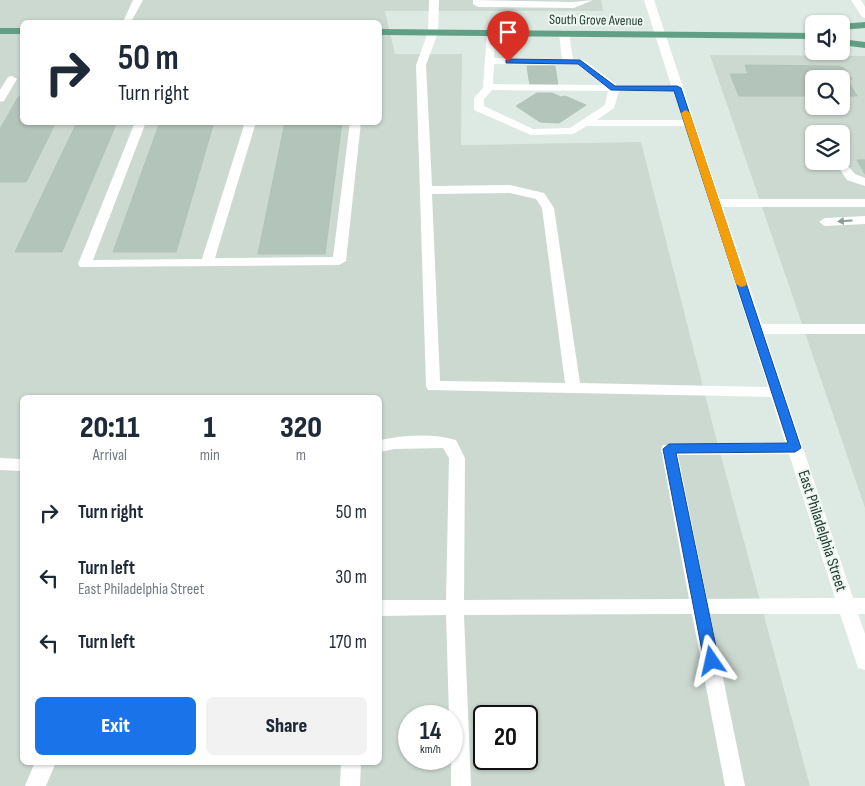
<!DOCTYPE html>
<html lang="en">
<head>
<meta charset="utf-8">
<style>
	body { margin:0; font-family:"Sofia Sans Condensed",sans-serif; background:#f2f2f3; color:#1f2937; height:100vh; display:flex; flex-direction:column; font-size:19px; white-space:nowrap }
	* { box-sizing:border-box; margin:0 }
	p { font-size:16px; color:#747a83 }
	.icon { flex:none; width:28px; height:28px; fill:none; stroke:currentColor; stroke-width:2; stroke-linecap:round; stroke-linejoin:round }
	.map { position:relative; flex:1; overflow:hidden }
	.side { position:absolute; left:20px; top:395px; width:362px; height:370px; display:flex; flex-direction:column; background:#fff; border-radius:8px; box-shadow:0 1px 4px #0004 }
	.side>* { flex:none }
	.banner { position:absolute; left:20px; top:20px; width:362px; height:105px; border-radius:8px; box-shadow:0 1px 4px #0004; background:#fff; color:#1f2937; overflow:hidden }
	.buttons { position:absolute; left:805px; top:15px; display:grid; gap:10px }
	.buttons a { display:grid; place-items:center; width:45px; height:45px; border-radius:8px; background:#fff; box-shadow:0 1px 4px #0004; font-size:25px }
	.speed { position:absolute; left:398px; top:705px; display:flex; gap:10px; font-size:25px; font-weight:700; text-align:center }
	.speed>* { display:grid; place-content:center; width:65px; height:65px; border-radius:50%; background:#fff; box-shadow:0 1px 4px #0004; line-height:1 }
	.speed small { font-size:12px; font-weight:400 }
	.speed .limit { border:2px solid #111; border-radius:8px; background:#fff; color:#111 }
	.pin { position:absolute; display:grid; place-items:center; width:42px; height:42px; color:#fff; margin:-51px -21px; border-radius:50% 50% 50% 0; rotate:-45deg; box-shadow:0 0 5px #0007 }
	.pin .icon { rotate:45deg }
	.me { position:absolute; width:55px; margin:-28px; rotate:349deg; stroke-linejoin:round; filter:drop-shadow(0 0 4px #0008) }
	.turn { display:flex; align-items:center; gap:18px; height:105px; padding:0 15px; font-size:22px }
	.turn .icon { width:65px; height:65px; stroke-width:2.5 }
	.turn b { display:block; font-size:35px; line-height:42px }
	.eta { display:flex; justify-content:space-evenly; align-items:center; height:85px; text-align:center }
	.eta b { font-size:30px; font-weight:800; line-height:35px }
	.action { display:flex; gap:10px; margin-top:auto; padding:10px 15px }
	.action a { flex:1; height:58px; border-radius:8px; background:#1a73e8; color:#fff; font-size:20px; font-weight:800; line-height:58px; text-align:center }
	.action a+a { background:#f2f2f3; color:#1f2937 }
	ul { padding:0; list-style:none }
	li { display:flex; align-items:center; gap:15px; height:65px; padding:0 15px }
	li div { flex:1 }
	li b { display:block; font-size:19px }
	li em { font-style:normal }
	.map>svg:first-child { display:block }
	.built { fill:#ccd9d1; fill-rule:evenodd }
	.building { fill:#b3c4bb; stroke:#b0c3b9 }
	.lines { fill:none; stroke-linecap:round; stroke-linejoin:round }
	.minor { fill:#fff; fill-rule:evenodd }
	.major { fill:#61a087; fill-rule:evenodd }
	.oneway { fill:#8f9c97 }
	.route { fill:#1a73e8; stroke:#114b97 }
	.slow { fill:#f59e0b }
	.labels { text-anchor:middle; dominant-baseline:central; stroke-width:4; stroke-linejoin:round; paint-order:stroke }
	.far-street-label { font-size:14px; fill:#1f392f; stroke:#eef6f1 }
	.street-label { font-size:16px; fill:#1f392f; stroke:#eef6f1 }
</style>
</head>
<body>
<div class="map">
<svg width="865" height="786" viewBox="0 0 865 786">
	<rect width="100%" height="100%" fill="#ddeae3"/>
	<path class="built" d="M0,0H601L603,11H385L395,54H462L461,145L641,142L714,430L810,786H0ZM22,22H380V122H22ZM22,398H380V762H22ZM409,716H451V759H409ZM484,716H526V759H484Z
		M710,55L865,56V508ZM814,79H841V106H814ZM814,134H841V161H814Z"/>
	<path class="building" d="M745,65L839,66L844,68L852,79H847L857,96H841V79H814V96H739L730,74H748Z
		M527,66H555L558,86H530Z
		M537,93H552L561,97L565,96L586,105L559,123L540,122L516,106Z
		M18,97H22V122H56L26,182H0V129Z
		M77,122H117L62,252H15Z
		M160,122H214L176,252H113Z
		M285,122H342L325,254H258Z
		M857,160H865V174Z"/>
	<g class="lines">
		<path class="minor" d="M133,0H143L131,22H123Z
			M429,0H439L438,32L426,65L432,186L510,185L544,193L554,208L580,383L768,387L685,126H587L573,134L531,135L474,110V98L483,88L487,31L495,33L494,58L562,59L559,33L564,30L569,33L573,59L584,60L617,85H671L644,0H654L720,199H865V207H723L762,324H865V334H765L853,598H865V614H858L865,634V670L858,668L840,614H710L745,786H725L692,614L464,615L471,786H451V716H449L446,615L380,616V600H446L449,458L443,448L394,449L380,452V440C403,435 433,433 456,440L465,458L464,600L689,599L661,449L663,445L785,442L771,397L428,390L426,386L416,65L428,32ZM494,64L578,65L603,85L493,84ZM492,90L608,91L605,105L570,128L533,129L484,106V99ZM619,91H673L683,120H597L614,108ZM510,193L536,199L542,208L565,383L440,381L432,194ZM789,454L835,598L707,599L678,455Z
			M473,0L573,2L593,0L574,8L478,7L473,4Z
			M851,0H861L865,7V18L862,17Z
			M12,76L17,79L4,101L0,102V90L8,77Z
			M135,122H146L93,260L202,259L245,122H256L215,258L333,257L350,122H361L346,261L339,265L80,267L78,264Z
			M841,158L855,174L865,178V186L847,180L834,161H841Z
			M865,216V224L825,226L819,222L825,218Z
			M0,458L22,459V471L0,470Z
			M35,762H56L46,786H25Z
			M341,762H361L360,786H340Z"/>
		<path class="major" d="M865,22V28L841,30V24Z
			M0,28H22V34H0Z
			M380,29L814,33V39L380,35Z
			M841,39L865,42V48L841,45Z"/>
	</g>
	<defs><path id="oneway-solid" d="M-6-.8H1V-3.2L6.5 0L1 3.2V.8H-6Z" transform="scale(1.25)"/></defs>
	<use class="oneway" href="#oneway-solid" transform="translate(845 221) rotate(176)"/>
	<path class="route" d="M508,59L580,60L615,86H677L681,88L801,448L795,452L676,453L719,661L717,665L712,667L707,665L704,661L663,449L669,444L788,443L674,91L611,90L578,64L506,63V60Z"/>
	<path class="slow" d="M686,110L690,113L747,284L745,286L741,287L736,284L681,113Z"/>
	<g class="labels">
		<g class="far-street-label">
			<text transform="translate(596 20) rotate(1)">South Grove Avenue</text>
		</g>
		<g class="street-label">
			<text transform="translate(822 531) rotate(72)">East Philadelphia Street</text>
		</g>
	</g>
</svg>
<div class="buttons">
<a><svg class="icon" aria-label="sound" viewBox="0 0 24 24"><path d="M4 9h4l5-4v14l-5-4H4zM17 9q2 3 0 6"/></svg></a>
<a><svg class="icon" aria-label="search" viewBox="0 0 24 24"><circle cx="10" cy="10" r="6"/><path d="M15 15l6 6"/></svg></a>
<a><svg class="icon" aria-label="layers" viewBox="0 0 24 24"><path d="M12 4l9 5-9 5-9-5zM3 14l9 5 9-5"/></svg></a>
</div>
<div class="speed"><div>14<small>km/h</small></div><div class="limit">20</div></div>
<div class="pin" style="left:508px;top:62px;background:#d93025"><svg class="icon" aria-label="arrive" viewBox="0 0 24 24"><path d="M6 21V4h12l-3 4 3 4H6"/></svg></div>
<svg class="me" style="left:712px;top:661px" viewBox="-20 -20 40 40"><path d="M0-17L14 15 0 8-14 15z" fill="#1a73e8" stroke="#fff" stroke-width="4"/></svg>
<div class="banner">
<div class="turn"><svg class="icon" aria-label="right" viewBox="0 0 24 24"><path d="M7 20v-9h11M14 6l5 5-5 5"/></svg><div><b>50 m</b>Turn right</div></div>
</div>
<section class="side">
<div class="eta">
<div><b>20:11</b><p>Arrival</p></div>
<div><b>1</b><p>min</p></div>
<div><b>320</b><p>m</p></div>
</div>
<ul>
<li><svg class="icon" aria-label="right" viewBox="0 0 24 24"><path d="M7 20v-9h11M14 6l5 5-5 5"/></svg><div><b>Turn right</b></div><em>50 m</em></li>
<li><svg class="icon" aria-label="left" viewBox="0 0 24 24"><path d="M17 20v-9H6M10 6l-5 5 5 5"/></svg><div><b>Turn left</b><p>East Philadelphia Street</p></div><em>30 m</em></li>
<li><svg class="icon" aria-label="left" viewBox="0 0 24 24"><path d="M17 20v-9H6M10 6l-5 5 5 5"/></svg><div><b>Turn left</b></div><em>170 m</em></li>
</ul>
<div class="action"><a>Exit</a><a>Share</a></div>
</section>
</div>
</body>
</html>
